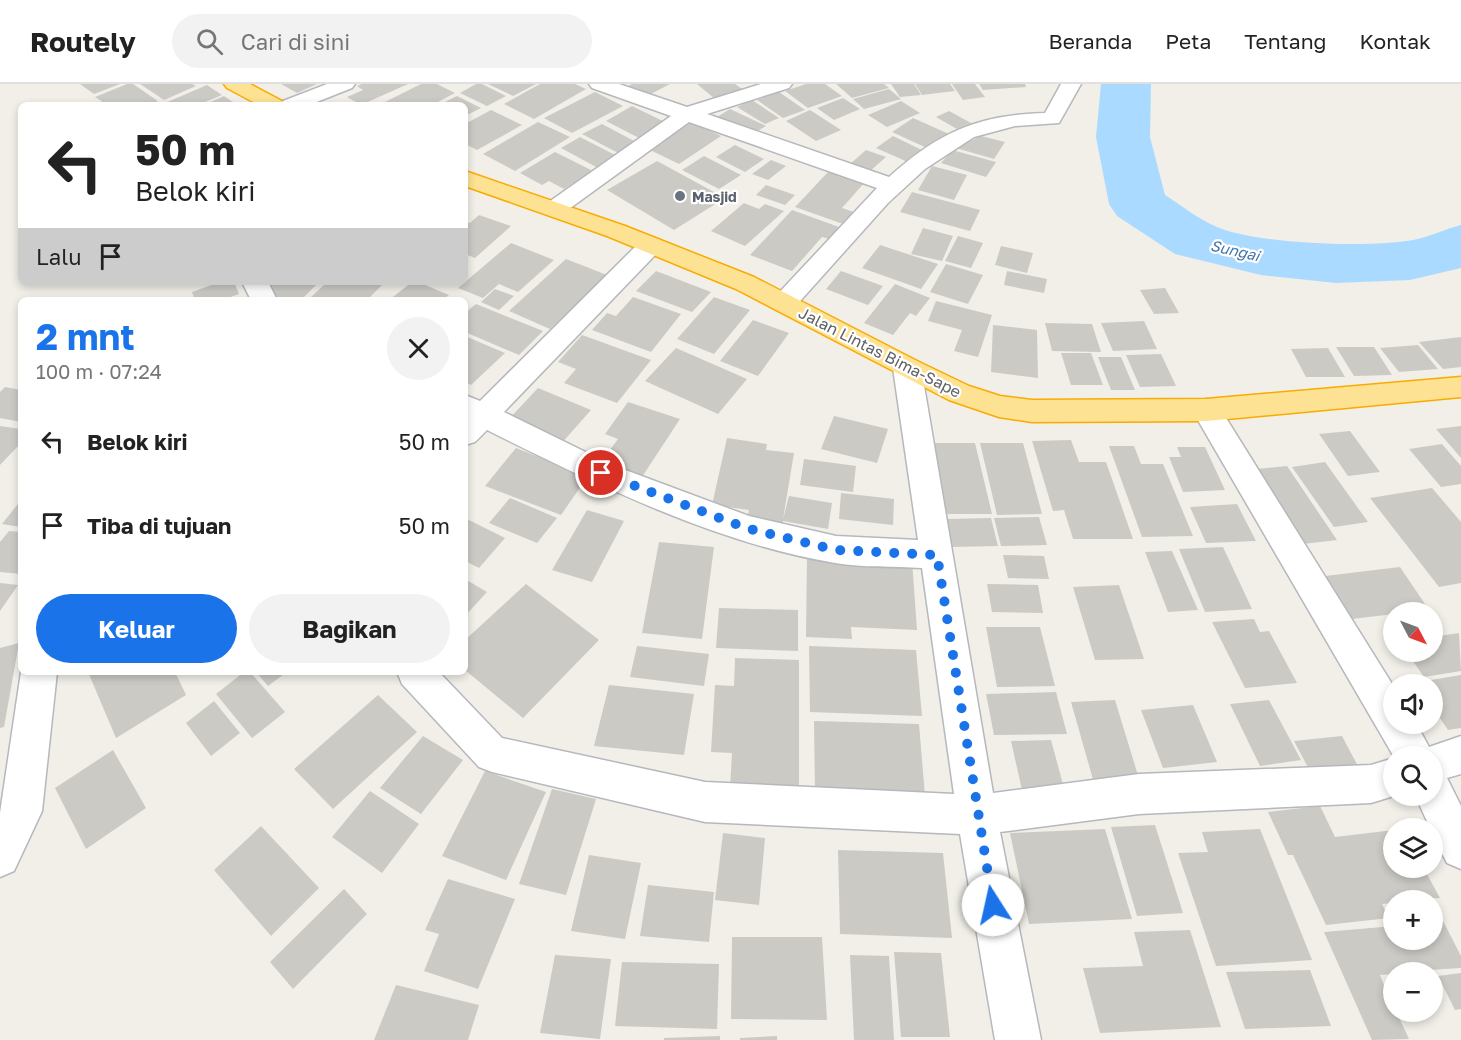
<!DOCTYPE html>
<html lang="id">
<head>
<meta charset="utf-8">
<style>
	body { margin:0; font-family:"Golos Text",sans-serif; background:#f2f2f2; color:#222; height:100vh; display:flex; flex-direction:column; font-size:22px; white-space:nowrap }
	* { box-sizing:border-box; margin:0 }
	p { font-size:20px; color:#767676 }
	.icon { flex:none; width:33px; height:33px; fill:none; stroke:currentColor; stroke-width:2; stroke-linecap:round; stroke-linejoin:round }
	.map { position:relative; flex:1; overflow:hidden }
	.side { position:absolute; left:18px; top:213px; width:450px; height:378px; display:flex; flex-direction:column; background:#fff; border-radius:9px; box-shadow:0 3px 9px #0003 }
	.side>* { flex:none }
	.guide { position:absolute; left:18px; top:18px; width:450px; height:183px; border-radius:9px; box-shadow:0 3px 9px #0003; background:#fff; color:#222; overflow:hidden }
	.needle { width:39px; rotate:131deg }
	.buttons { position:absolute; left:1383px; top:518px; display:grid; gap:12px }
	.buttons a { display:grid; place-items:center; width:60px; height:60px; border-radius:50%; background:#fff; box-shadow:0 3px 9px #0003; font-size:30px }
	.pin { position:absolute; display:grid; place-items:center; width:51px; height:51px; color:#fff; margin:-26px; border:3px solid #fff; border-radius:50%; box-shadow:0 2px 6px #0007 }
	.me { position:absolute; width:66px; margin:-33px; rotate:350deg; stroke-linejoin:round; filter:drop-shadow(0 0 4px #0008) }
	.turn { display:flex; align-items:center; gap:21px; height:126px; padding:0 18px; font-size:27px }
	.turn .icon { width:78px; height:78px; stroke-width:2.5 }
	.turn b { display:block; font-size:42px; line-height:51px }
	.then { display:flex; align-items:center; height:57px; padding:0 18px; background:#0003; gap:12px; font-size:22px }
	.round { display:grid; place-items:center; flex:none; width:63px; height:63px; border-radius:32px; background:#f2f2f2 }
	.overview { display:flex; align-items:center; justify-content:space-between; height:102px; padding:0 18px }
	h1 { font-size:36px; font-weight:700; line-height:45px; color:#1a73e8 }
	.button { display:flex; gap:12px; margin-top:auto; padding:12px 18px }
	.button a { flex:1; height:69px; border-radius:36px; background:#1a73e8; color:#fff; font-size:24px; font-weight:700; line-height:69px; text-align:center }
	.button a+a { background:#f2f2f2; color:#222 }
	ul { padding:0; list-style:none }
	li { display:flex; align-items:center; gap:18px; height:84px; padding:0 18px }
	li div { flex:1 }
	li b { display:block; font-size:22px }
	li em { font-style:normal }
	header { display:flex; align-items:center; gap:36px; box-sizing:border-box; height:84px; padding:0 30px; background:#fff; border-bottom:2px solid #e0e0e0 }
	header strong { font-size:28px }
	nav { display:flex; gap:33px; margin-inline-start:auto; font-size:21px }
	.search { width:420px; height:54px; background:#f2f2f2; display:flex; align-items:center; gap:15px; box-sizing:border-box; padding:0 21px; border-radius:33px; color:#767676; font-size:22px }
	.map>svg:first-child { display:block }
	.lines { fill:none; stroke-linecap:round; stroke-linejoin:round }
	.river { fill:#aadaff; fill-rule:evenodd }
	.building { fill:#cccac5 }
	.street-casing { stroke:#b5b8bc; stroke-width:3 }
	.highway-casing { stroke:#f9ab00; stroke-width:3 }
	.street { fill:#fff; fill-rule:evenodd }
	.highway { fill:#fde293; fill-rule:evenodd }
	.route { stroke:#1a73e8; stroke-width:10; stroke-dasharray:0 18 }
	.worship-dot { fill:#6b7280; stroke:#fff; stroke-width:2 }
	.labels { text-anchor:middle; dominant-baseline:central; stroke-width:4.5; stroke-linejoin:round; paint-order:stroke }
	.far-worship-label { font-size:14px; font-weight:bold; fill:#5b616d; stroke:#fff; text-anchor:start }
	.far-water-label { font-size:15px; font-style:italic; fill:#4174aa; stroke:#fff }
	.street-label { font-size:16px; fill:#5f6368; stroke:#fff }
</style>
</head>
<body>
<header>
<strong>Routely</strong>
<div class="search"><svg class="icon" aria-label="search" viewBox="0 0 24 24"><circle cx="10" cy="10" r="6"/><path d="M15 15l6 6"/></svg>Cari di sini</div>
<nav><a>Beranda</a><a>Peta</a><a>Tentang</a><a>Kontak</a></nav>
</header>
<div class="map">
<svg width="1461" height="956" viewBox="0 0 1461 956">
	<rect width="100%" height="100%" fill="#f1efe8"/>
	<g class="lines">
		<path class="river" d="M1101,0H1151L1150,53L1165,111C1184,123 1203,139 1225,146C1268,160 1369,164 1413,156C1429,153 1445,145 1461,141V184L1410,196L1336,199L1261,191L1175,170L1117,132L1109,120L1096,53Z"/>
	</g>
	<path class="building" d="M80,0H120L94,10Z
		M127,0H133L158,17L149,21H107L95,13Z
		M140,0H192L196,2L164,16Z
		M281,0H317L297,9Z
		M362,0H408L361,21L347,13L363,6L357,2Z
		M421,0H437L455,9L432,21H379Z
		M476,0H482L506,12L487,22L460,9Z
		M488,0H536L513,12Z
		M540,0H575L586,5L534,35L504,20Z
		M632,0H670L645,13L626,3Z
		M697,0H735L742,5L715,15Z
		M806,0H825L842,12L808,24L785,7Z
		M836,0H884L889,4L852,14Z
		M891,0H914L921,11L900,13Z
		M915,0H950L955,7L922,11Z
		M952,0H975L985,13L963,16Z
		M979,0H1025L1026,3L983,6Z
		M207,1L222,11L198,21L165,19Z
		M889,5L901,15L864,25L853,15Z
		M595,8L623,22L572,49L544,34Z
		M779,8L805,26L783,34L757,16Z
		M224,12L237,21H204Z
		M457,12L481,24L465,32V21H439Z
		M843,14L860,25L834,36L817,24Z
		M752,16L779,34L765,40L737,23Z
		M901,17L920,29L887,43L868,31Z
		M632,22L669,40L643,56L606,37Z
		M730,25L766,42L752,50L717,33Z
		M491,26L522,41L477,66L465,60V40Z
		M810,26L841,46L816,57L786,37Z
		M949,27L971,39L957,45L936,33Z
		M913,34L949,50L929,65L892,48Z
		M538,38L570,53L515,87L483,70Z
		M690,38L721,52L679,80L648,65Z
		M602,40L638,59L620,70L582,50Z
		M893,52L926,68L910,79L876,64Z
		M981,52L1005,58L994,75L956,64Z
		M580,53L617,72L598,84L561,64Z
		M735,61L764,75L745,88L716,73Z
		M866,66L886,73L869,88L850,80Z
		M952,66L996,78L986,93L941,79Z
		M555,68L593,87L564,105L549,97L542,101L520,89Z
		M704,72L741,91L719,105L682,86Z
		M771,76L786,82L768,96L752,90Z
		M657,77L725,114L674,146L607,106Z
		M932,82L967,91L954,116L918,106Z
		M829,87L865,98L842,124L857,129L846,141L795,123Z
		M766,101L795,111L785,121L756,111Z
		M912,108L980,126L970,147L900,128Z
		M744,119L759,125L765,120L784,127L745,162L711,147Z
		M792,126L839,143L829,155L822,153L792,187L750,171Z
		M479,131L511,142L475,174L465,170V138L470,139Z
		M923,144L953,152L942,177L911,170Z
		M958,152L983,159L971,184L945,177Z
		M511,159L554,176L518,208L499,200L483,214L458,204Z
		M880,161L938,180L921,205L862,184Z
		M1001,162L1033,169L1027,189L995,181Z
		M566,175L607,191L550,245L509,227Z
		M946,180L983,191L968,220L930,208Z
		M656,187L711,208L692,228L636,207Z
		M841,187L883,202L868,221L826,205Z
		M1007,187L1047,195L1044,209L1004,201Z
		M220,198H234L239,210L222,216H195L192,208Z
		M267,198H319L301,216H277L255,210Z
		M327,198H385L367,216H308Z
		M412,198H418L449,211L443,216H389Z
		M895,200L930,214L916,232L910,229L893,251L864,239Z
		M1165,204L1179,229L1154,230L1140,206Z
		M495,205L514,212L499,226L481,218Z
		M633,213L681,230L651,268L592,246L607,229L616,232Z
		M714,213L750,226L714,270L677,255Z
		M936,217L992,231L978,273L954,267L962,246L928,237Z
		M476,220L543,247L519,271L465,248V229Z
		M753,236L789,249L758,292L720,277Z
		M1144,237L1157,265L1113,267L1101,239Z
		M1045,239L1092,240L1101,268L1052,267Z
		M993,241L1037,246L1038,294L991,288Z
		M582,251L651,276L617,319L564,299L576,285L558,278Z
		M465,252L505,269L471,301L465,298Z
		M1461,253V283L1443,285L1419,258Z
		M1418,261L1438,285L1399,288L1380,264Z
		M1336,263H1374L1392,291L1354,292Z
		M676,264L747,295L718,330L645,297Z
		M1328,264L1345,293H1306L1291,265Z
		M1061,269H1091L1103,301H1071Z
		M1161,270L1176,302L1140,303L1126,271Z
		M1098,273H1121L1135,306H1111Z
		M5,303L21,306V338L0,334V308Z
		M538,304L591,326L560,361L507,337Z
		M628,318L680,335L640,396L599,381L618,355L605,350Z
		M834,332L888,345L877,379L821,365Z
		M0,342L21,345V359L0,381Z
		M1461,342V374L1436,345Z
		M1350,347L1380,388L1348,392L1319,350Z
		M727,354L767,360L766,366L794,369L783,435L789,412L832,419L828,445L783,437L782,445L746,440L749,426L712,421Z
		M1071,356L1079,378H1106L1133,455H1073L1064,426L1053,427L1032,357Z
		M933,359H975L992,430H947Z
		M980,359H1023L1042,430L997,431Z
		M1442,360L1461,382V400L1441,403L1409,365Z
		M1109,362H1134L1141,380H1163L1193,452L1142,453Z
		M1177,363H1205L1225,406L1183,408L1169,373H1181Z
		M516,364L588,392L561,431L485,402Z
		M804,375L856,382L853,408L800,401Z
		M1325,378L1368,438L1334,443L1292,383Z
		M1287,382L1337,456L1303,460L1256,385Z
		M1432,404L1461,438V499L1439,503L1370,414Z
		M841,409L894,415L893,441L839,435Z
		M510,414L557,434L537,459L489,439Z
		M21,416V443L2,440Z
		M1237,420L1256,457L1206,459L1190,423Z
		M587,426L624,437L592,498L552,486Z
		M1039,433L1047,461L1001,462L994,434Z
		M465,434L505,454L479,484L465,477Z
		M991,434L998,462L952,463L946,435Z
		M9,447L21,448V490L0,488V458Z
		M659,458L714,463L702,555L642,549Z
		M1223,463L1252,525L1205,528L1179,465Z
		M1172,467L1198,526L1168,528L1145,468Z
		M1003,471L1044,472L1049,495L1008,494Z
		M807,472L912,476L917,546L851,543L852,555L806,553Z
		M1400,483L1429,526L1394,528V530L1352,535L1325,492Z
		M465,495L487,508L465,532Z
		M0,499L18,501L0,527Z
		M526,500L599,556L523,634L465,586V556Z
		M987,500L1038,501L1043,529L992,528Z
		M1119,501L1144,575L1095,576L1073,503Z
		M719,524L798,526V567L716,564Z
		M1254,535L1260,548L1269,547L1297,599L1245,604L1212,538Z
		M986,543H1040L1055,602L997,603Z
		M1459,549L1461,587L1424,593L1406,567H1432V553Z
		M19,559L4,643L0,644V564Z
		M637,562L709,570L704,602L630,593Z
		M809,562L916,566L922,632L810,628Z
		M735,574L799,576V707L730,704L732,669L711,668L715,601L734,602Z
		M88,588H175L186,611L116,654Z
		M244,588H250L285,628L252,654L216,610Z
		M256,588H287L268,602Z
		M1461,591V644L1448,646L1432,622V600L1413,599Z
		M609,601L694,610L684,671L594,662Z
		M1056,608L1067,650L994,651L986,610Z
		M378,611L417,648L333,725L294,685Z
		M1115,616L1140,698L1094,699L1071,618Z
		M1269,616L1301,676L1260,682L1230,620Z
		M214,617L240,649L211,672L186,639Z
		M1193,621L1217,678L1163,684L1141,626Z
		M814,637L919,640L925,712L815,709Z
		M423,652L463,676L421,730L380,704Z
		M1342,652L1360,686L1312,691L1294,657Z
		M1051,656L1064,704L1022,706L1011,657Z
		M113,666L146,724L86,765L55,704Z
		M485,687L546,708L506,796L442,772Z
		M552,705L596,715L566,811L519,800Z
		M370,707L419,740L382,789L332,753Z
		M1320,722L1335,753L1394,746V783H1423L1440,814L1394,816V819L1382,820L1389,834L1326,841L1293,771H1288L1268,728Z
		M1155,741L1183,829L1137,832L1111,743Z
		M261,742L319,804L271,852L214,786Z
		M1105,745L1132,835L1029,840L1010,749Z
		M1260,745L1312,876L1216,882L1178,769L1208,768L1202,748Z
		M723,749L765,754L759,821L715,816Z
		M838,766L943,769L952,854L840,850Z
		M589,771L641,779L625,855L571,847Z
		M448,795L515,815L478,905L424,887L439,850L425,846Z
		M648,801L714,808L709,858L640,852Z
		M344,805L367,830L293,905L270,878Z
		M1443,837L1461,872V884L1394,888V890L1380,891L1394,927H1396L1409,955L1372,956L1324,848L1394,842V855H1432V838Z
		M1190,846L1221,943L1100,949L1083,884L1143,882L1134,848Z
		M732,853H822L827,936L731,935Z
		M894,868L941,869L950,953H901Z
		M555,871L611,875L600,955L540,949Z
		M850,871L889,872L894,956H854Z
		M622,878L719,880L717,945L615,942Z
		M1310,886L1331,942L1245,945L1226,888Z
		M1461,889V925L1455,926L1438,892Z
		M396,901L479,921L468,956H374Z
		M720,952V956H664V954Z
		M777,952V956H740V954Z"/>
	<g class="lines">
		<g class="street-casing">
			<path id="street" d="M327,0H355L352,4L309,21H280L283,17Z
				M589,0H619L687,23L761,0H792L789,4L707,30L889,93C939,48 978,31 1045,29L1061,0H1081L1059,39L1015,42L974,53L925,85L888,119L793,225L784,228L775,225L771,219L775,213L877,104L689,38L562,130H546L542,125L546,120L671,32L592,4Z
				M651,153L660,156L663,161L660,166L504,328L612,381L749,432L836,452L918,456L893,284L897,277L907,274L917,277L921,284L993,709L1139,690L1371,681L1394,674V711H1397L1371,719L1139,730L1000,748L1041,956H995L960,750L705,738L492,688L479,683L402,600L397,588H439L502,654L705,698L954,710L922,484C893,482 863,484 835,479C718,460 593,399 487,346L475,358L465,361V311L480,317L642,156Z
				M242,198H268L277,216H251Z
				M1206,315L1216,318L1394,603V639H1416L1429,663L1461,652V690L1447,694L1461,722V785L1447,779L1432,750V744H1430L1415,711H1432V672L1394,673L1192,326L1196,318Z
				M21,588H57L42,727L14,787L0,793V729Z"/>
		</g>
		<g class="highway-casing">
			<path id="highway" d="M224,0H250L282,17L285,21H259L227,4Z
				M465,87L625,142L754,193L917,277L969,302L1000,312L1032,316L1206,315L1461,293V313L1206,337L1032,338L999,333L949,316L736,205L607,152L465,102Z"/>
		</g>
		<use href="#street" class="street"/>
		<use href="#highway" class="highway"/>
	</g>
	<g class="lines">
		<path class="route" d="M601,389L746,444L836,466L937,471L993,821"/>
	</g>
	<circle class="worship-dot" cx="680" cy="112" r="6"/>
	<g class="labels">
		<g class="far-worship-label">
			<text x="692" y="112">Masjid</text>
		</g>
		<g class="far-water-label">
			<text transform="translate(1235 166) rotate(13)">Sungai</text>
		</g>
		<g class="street-label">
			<text transform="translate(880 268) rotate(27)">Jalan Lintas Bima-Sape</text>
		</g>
	</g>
</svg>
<div class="buttons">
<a><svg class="needle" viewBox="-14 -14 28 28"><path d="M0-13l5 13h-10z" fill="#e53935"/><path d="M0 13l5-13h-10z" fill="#767676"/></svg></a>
<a><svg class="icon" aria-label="sound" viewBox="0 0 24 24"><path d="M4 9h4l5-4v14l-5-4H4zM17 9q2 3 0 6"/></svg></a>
<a><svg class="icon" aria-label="search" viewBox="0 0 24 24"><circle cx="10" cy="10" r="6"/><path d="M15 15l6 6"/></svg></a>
<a><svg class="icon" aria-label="layers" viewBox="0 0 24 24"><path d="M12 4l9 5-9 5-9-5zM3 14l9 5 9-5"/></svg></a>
<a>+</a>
<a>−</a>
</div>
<div class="pin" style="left:601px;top:389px;background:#d93025"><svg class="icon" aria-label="arrive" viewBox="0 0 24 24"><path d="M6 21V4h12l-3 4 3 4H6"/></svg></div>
<svg class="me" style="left:993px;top:821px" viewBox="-20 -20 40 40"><circle r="19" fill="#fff"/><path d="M0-13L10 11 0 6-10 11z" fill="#1a73e8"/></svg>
<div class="guide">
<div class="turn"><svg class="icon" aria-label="left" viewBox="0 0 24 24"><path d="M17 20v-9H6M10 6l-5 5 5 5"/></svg><div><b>50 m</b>Belok kiri</div></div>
<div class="then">Lalu<svg class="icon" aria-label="arrive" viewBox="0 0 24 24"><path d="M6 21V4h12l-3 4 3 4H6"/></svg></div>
</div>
<section class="side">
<div class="overview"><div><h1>2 mnt</h1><p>100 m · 07:24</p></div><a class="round"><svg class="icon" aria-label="close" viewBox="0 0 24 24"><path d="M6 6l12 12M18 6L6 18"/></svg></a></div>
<ul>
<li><svg class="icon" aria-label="left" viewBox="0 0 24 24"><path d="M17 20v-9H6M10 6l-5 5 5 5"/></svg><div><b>Belok kiri</b></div><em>50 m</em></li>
<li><svg class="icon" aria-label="arrive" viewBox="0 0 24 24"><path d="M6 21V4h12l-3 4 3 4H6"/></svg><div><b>Tiba di tujuan</b></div><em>50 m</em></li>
</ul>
<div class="button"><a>Keluar</a><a>Bagikan</a></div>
</section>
</div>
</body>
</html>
